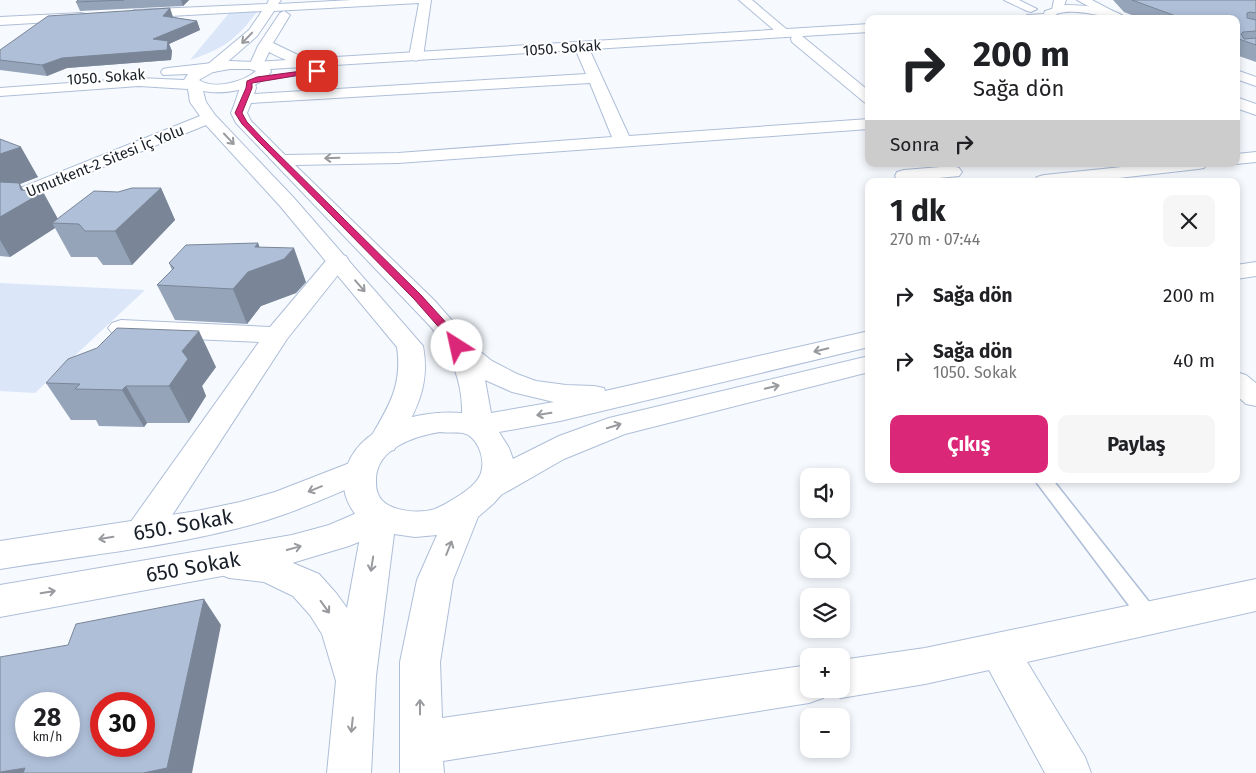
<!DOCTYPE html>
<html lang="tr">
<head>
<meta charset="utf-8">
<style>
	body { margin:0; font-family:"Fira Sans",sans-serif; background:#f6f6f6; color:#202124; height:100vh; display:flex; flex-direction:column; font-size:19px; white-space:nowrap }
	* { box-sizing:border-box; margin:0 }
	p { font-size:16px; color:#757577 }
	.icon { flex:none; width:28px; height:28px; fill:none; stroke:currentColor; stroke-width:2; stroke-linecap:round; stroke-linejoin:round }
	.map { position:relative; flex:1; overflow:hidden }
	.panel { position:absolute; left:865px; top:178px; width:375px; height:305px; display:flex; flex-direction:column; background:#fff; border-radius:10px; box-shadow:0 2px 8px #0003 }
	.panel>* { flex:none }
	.top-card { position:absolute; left:865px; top:15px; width:375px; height:152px; border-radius:10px; box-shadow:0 2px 8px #0003; background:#fff; color:#202124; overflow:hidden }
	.buttons { position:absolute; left:800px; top:468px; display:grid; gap:10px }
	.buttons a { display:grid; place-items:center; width:50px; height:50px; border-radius:10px; background:#fff; box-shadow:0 2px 8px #0003; font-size:25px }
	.speed { position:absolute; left:15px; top:692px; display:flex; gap:10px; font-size:25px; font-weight:700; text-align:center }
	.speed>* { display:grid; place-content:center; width:65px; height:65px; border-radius:50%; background:#fff; box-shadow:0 2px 8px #0003; line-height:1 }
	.speed small { font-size:12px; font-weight:400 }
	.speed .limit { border:8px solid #d22; background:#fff; color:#111 }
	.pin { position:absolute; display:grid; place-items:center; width:42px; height:42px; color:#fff; margin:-21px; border-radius:10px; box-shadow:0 2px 8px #0006 }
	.me { position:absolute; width:55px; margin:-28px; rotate:325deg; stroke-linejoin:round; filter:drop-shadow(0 0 4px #0008) }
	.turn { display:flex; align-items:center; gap:18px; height:105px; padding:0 25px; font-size:22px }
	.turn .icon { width:65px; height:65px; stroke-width:2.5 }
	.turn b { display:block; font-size:35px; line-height:42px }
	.then { display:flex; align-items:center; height:48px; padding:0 25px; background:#0003; gap:10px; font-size:19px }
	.round { display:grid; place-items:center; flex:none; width:52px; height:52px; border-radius:10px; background:#f6f6f6 }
	.overview { display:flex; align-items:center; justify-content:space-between; height:85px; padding:0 25px }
	h1 { font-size:30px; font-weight:700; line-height:38px }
	.cta { display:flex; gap:10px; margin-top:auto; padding:10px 25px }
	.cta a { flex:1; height:58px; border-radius:10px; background:#db2777; color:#fff; font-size:20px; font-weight:700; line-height:58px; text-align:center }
	.cta a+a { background:#f6f6f6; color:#202124 }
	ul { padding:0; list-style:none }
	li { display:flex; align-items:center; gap:15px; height:65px; padding:0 25px }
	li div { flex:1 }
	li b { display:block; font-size:19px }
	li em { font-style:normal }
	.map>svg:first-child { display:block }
	.green { fill:#dbe6f9 }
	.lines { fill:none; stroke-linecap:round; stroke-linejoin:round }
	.service-casing { stroke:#aebed8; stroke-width:3 }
	.minor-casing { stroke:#aebed8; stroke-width:2 }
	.tertiary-casing { stroke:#aebed8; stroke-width:2 }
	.service { fill:#fff; fill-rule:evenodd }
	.minor { fill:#fff; fill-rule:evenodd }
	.tertiary { fill:#fff; fill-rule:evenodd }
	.wall { fill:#96a4ba }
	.shaded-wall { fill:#7a8697 }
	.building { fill:#afbfd8; stroke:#7a8697; fill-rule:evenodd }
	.oneway { stroke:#989a9e }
	.route { fill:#db2777; stroke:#8e194d }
	.labels { text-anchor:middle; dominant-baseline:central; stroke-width:4; stroke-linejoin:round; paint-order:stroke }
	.far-street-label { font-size:15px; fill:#191f28; stroke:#fff }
	.near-street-label { font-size:21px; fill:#191f28; stroke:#fff }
</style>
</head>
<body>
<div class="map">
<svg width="1256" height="773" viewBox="0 0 1256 773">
	<rect width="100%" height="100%" fill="#f6faff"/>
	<path class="green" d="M230,12H257C236,40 223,49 190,60Z
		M0,283L145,290L35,393L0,391Z"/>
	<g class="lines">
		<g class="service-casing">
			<path id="service" d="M1034,479H1052L1157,612L1160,618L1157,624L1150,627L1143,624Z"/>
		</g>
		<g class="minor-casing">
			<path id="minor" d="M269,0H281L278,4L352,0H431L423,57L416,61L409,57L419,3L274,11L257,36L217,71L212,72L205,68L207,65L249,30L262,11L134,18L128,14L134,10L267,4Z
				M739,0H752L791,33L789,36H781Z
				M1004,0H1019L1037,9L1031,12L1027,11Z
				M1054,0H1066L1062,12L1058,13L1052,10Z
				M1077,0H1092L1128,19H1112Z
				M284,11L290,15L273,43L298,55L330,60L332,63L330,66C311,70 285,61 269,52L261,69H251L249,66L258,46L280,13Z
				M81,13L85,14L87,17L85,20L0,25V17Z
				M797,35L802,36L869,91V104L864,102L792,42L791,39L792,36Z
				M584,49L591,53L629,136L869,119V129L398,163L295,165L434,300L456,325L467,341L492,361L517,374L536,381L566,385L594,386L604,388L605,391L869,331V347L560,421L499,432L509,448L513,459L559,436L609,418L869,356V372L625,434L564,459L501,495L494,503L478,517L453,580L440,662L442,718L809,665V689H841V660L925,648L1256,579V611L1027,662L1085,757L1091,773H1045L989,670L925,684L841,698L826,691L823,698L809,703L443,761L444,773H400V662L417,580L437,535L415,537L394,534L376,676L371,773H327L336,681L322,634L310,615L293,596L264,582L229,578L217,573L211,563L217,553L229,548L269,553L281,558L319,574L336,593L347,608L363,521C352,514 344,497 344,485C345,428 417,409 462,413C463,383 450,350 431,327L236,123L231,113C236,102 239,88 244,79H254L256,88L254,94L586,74L577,53ZM590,83L612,137L398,153L285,155L251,121L247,113L251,103ZM485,380L512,392L554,402L491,413ZM440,432C447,433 456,432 463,433C477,436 484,456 482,468C481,481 467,491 455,498C449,502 442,506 435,509C420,514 387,512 379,496C376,491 376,486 376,481C375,449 414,436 440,432Z
				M1236,70L1256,77V86L1236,79Z
				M1236,97L1256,104V115L1236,108Z
				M1256,152V162L1236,164H1234H1236V154Z
				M1151,164H1207L1204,168L1198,169L1092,181H1035L1037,177L1044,175Z
				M953,166L959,168L962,172L959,176L908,181L897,180L895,176L897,172L904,170Z
				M338,254L346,256L349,261L287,339L154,543L142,547L130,543L125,533L130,523L259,342L121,336L112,333L108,328L112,323L121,320L270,327L330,256Z
				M1256,262V276L1236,279V265Z
				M1236,372L1246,375L1256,383V406L1246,404L1236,395Z"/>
		</g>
		<g class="tertiary-casing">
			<path id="tertiary" d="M1065,5C1081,5 1115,7 1127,19C1104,19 1078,7 1056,14L1060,19H1021L1027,15L1044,14L1045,11Z
				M869,24V32L270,69L271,72C258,90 224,95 203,91L206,102L215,115L294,198L423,346C431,388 414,414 394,450L383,453L372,450L368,442C387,409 403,387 397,347L280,206L206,125L0,209V196L200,116L190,102L188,89L139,86L0,96V88L139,78L184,80L188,74L163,75L161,72L163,69L168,68L230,61L255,62ZM230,69H250L256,71C244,82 213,90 199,80L213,72Z
				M360,459L371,463L376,471L371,479C328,497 285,517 239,528C161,548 80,556 0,569V541L197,511L240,502L275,492Z
				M380,503L392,507L397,516L392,525L371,537L349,546L292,563L0,617V585L292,535L329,525Z"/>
		</g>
		<use href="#service" class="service"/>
		<use href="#minor" class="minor"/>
		<use href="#tertiary" class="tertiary"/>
	</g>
	<path class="wall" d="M78,0H189L183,6L80,11L76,2Z
		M1113,0H1256V62L1236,55V19H1142L1124,12Z
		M170,8L173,17L197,21L200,30L169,44L172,51L171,60L67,68L47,76L0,70V50Z
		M0,139L38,177L20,184L23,190L43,192L58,219L118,192L161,188L175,220L132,265H103L97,257H71L55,228L10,257L0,256Z
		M258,243L259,247L306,282L296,293L261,306L247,324L175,320L157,285L172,270L169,263Z
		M216,367L202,386L206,396L189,423H147L144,427L99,426L96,420H71L46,383Z"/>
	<path class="shaded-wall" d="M181,0H189L183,6Z
		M170,8L173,18L163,16Z
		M197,21L200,30L169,44L172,51L171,60L67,68L47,76L42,65L62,58L153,39Z
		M21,147L38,177L20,184L29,200L43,192L60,223H52L55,228L10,257L0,240V154Z
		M161,188L175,220L132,265L115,231Z
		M258,243L266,265L294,248L306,282L296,293L261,306L247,324L233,289L255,247Z
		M199,331L216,367L202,386L206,396L189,423L169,386L182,351Z
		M126,386L147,423L144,427L122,390Z
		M204,599L221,625L192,773H143Z
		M25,768L31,773H0V772Z"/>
	<path class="building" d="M78,0H124L76,2Z
		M1132,0H1256V13L1250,12L1247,13V18L1256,20V31L1243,32L1241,34L1244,39L1256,38V45L1236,38V19H1184Z
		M170,8L163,16L197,21L153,39L168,41L167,50L62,58L42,65L0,60V50L48,16Z
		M0,139L21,147L0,154Z
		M0,182L19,183L21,190L43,192L0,217Z
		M132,188H161L115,231H85L79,224L52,223L94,191L118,192Z
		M258,243L255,247L294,248L284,259L248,272L233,289L157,285L174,268L169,263L186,245Z
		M117,328L199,331L182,351L188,359L169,386H126L122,390L75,389L80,384L46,383L68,359L97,348Z
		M204,599L167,768L143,773H23L25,768L0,772V657L68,645L76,624ZM26,704H69V746H26ZM101,704H144V746H101Z"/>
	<defs><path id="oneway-shaft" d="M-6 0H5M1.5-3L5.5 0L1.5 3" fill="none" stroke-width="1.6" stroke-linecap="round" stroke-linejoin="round" transform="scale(1.25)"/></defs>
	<g class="oneway">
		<use href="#oneway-shaft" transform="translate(247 38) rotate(134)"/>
		<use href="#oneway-shaft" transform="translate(229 139) rotate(47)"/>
		<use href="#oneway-shaft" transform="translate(332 158) rotate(178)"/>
		<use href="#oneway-shaft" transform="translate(360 286) rotate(49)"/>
		<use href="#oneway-shaft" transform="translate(821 350) rotate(167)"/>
		<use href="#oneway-shaft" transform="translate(772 387) rotate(-14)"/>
		<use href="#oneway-shaft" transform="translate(544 414) rotate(171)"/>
		<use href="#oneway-shaft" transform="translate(614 426) rotate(-17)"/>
		<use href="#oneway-shaft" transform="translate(315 489) rotate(158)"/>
		<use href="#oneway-shaft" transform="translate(106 538) rotate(171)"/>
		<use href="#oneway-shaft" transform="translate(294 548) rotate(-15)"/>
		<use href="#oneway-shaft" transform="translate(449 548) rotate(-68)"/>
		<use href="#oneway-shaft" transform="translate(372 564) rotate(99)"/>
		<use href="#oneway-shaft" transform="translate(48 592) rotate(-10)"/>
		<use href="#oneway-shaft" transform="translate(325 607) rotate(54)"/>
		<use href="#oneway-shaft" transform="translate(420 707) rotate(-90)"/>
		<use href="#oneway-shaft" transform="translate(352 725) rotate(96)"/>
	</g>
	<path class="route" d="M317,69L319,72L252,83V88L242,113L247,122L263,139L421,295L451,328L463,346L461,348H453L443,332L414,299L259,142L242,124L235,113L246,88L247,81L257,77Z"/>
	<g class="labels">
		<g class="far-street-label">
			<text transform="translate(562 48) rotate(-4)">1050. Sokak</text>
			<text transform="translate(106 77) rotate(-4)">1050. Sokak</text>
			<text transform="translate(105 161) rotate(-22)">Umutkent-2 Sitesi İç Yolu</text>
		</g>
		<g class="near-street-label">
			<text transform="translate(183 525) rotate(-10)">650. Sokak</text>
			<text transform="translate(193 567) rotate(-10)">650 Sokak</text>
		</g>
	</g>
</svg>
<div class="buttons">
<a><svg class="icon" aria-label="sound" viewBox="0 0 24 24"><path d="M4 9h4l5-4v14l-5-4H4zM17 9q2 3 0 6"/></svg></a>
<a><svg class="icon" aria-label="search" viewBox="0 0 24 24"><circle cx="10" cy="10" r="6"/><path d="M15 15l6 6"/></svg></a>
<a><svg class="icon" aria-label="layers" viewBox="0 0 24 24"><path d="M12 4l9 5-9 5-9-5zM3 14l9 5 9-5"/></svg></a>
<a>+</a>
<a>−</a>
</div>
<div class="speed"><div>28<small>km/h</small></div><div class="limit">30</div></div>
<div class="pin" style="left:317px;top:71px;background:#d93025"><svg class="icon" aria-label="arrive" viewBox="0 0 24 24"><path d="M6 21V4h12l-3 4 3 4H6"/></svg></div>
<svg class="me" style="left:457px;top:346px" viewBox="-20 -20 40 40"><circle r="19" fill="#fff"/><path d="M0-13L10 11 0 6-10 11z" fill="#db2777"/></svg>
<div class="top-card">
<div class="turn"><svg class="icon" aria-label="right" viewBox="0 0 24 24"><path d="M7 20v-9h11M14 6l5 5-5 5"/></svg><div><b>200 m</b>Sağa dön</div></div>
<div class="then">Sonra<svg class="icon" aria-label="right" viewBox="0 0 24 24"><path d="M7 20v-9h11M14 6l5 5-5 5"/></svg></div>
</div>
<section class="panel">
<div class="overview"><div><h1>1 dk</h1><p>270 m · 07:44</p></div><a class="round"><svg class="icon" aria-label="close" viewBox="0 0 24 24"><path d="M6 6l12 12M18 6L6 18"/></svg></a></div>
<ul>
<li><svg class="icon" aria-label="right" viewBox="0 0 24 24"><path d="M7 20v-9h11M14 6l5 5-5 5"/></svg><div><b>Sağa dön</b></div><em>200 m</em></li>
<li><svg class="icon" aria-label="right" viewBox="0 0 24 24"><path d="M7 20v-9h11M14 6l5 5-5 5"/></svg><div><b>Sağa dön</b><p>1050. Sokak</p></div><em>40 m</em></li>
</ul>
<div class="cta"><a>Çıkış</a><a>Paylaş</a></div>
</section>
</div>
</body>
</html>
